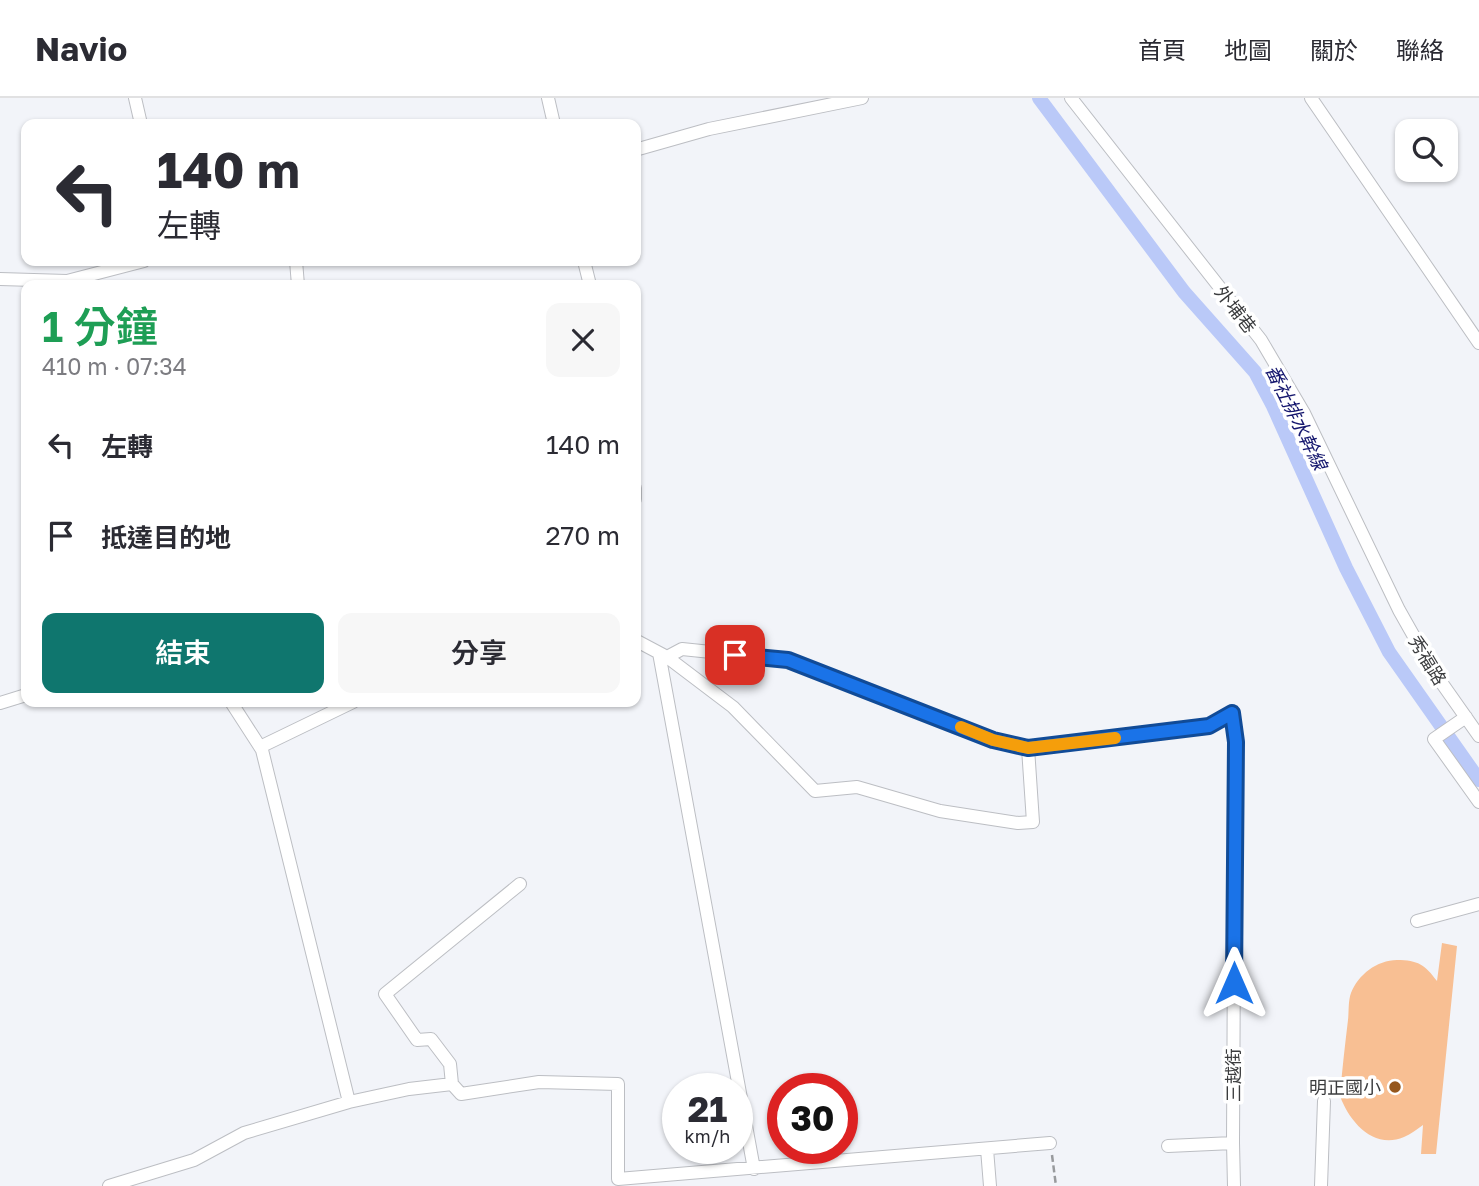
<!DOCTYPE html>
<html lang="zh-TW">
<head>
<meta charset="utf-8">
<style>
	body { margin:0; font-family:"Golos Text","Noto Sans TC",sans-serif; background:#f7f7f7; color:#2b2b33; height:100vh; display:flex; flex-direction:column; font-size:26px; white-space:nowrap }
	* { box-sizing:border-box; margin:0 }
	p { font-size:23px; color:#7c7c81 }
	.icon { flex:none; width:38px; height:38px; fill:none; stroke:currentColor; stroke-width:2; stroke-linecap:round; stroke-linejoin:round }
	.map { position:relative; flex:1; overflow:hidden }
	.sheet { position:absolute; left:21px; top:182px; width:620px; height:427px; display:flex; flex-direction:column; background:#fff; border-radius:14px; box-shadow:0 2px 5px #0004 }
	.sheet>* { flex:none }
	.hud { position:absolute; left:21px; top:21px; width:620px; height:147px; border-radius:14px; box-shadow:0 2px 5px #0004; background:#fff; color:#2b2b33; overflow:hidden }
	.buttons { position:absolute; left:1395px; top:21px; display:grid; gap:14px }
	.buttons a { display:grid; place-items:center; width:63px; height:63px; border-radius:14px; background:#fff; box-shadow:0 2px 5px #0004; font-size:35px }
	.speed { position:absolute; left:662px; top:975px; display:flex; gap:14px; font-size:35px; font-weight:700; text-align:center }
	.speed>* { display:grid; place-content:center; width:91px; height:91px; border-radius:50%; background:#fff; box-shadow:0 2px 5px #0004; line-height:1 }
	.speed small { font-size:18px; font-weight:400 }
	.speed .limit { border:10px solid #d22; background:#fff; color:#111 }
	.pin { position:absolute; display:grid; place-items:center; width:60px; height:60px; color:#fff; margin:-30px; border-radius:14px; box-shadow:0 4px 10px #0006 }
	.me { position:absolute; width:77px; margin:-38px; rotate:0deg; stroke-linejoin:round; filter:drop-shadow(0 0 5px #0008) }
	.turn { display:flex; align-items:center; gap:24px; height:147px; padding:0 21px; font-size:32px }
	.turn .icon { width:91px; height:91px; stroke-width:2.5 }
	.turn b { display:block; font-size:49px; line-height:60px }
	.round { display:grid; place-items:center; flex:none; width:74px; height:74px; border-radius:14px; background:#f7f7f7 }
	.headline { display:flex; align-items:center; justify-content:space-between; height:119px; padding:0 21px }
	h1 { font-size:42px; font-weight:600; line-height:52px; color:#1e9e55 }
	.cta { display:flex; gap:14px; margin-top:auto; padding:14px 21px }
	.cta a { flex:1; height:80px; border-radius:14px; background:#0f766e; color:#fff; font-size:28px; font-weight:600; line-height:80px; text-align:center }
	.cta a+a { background:#f7f7f7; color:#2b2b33 }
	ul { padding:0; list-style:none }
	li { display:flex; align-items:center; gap:21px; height:91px; padding:0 21px }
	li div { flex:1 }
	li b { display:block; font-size:26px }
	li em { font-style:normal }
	header { display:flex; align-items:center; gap:42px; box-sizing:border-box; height:98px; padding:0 35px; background:#fff; border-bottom:2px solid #e1e1e2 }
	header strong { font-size:33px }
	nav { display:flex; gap:38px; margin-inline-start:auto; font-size:24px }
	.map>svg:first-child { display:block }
	.green { fill:#f8bf93 }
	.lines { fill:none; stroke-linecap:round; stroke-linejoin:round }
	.canal { stroke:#bac9f8; stroke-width:14 }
	.minor-casing { stroke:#bcbec3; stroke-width:14 }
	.path { stroke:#989a9d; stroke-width:2.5; stroke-dasharray:7 3.5; stroke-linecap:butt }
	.minor { stroke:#fff; stroke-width:12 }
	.route-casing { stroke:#114b97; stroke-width:18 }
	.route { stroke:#1a73e8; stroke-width:12 }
	.slow { stroke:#f59e0b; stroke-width:12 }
	.poi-dot { fill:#95571d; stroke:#fff; stroke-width:2.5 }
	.labels { text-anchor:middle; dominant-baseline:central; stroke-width:7; stroke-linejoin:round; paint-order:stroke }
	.street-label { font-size:18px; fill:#3b3c3e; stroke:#fff }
	.poi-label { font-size:18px; fill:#3b3c3e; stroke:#fff; text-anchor:end }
	.water-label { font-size:19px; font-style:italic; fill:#15176e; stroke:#fff }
</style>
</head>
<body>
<header>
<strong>Navio</strong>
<nav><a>首頁</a><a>地圖</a><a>關於</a><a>聯絡</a></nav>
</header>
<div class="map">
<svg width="1479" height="1088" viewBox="0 0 1479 1088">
	<rect width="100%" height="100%" fill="#f2f4f9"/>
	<path class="green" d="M1442,845L1457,848L1436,1056H1421L1423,1027C1417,1031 1411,1036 1404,1039C1373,1052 1349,1023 1340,998C1342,972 1345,947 1348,922C1349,914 1348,903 1351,895C1358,877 1377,862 1397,862C1418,862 1425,867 1437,883Z"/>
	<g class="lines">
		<path class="canal" d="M1039,0L1184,194L1255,274L1273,308L1346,470L1389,554L1479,682"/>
		<g class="minor-casing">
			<path id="minor" d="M135,0L141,26
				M548,0L554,26
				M1071,0L1261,242L1304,315L1399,512L1434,574L1479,638
				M1311,0L1479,245
				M635,52L709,31L862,0
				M296,163L298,187
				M584,163L590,187
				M0,181L67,183L144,163
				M635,390V401
				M635,542L667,559L682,551L788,562L994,642L1028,650L1209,628L1232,615L1235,644L1233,1045L1234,1088
				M659,555L754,1071
				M667,559L733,609L815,693L857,689L940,713L1018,725L1033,724L1028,650
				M231,604L262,652L349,1004
				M0,605L26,597
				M1466,619L1434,641L1479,704
				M260,649L353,604
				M1417,823L1479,806
				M452,986L450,966L431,941L417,942L385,896L520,786
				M1168,1048L1233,1045
				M987,1051L990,1088
				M109,1088L194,1062L244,1035L349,1004L409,991L452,986L461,996L539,984L618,986V1081L1050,1045
				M1321,1088L1324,1003"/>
		</g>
		<path class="path" d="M1052,1057L1056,1088"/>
		<use href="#minor" class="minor"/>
	</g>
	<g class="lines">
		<g class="route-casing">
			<path id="route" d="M735,557L788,562L993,642L1028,650L1209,628L1232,615L1236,644L1234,885"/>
		</g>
		<use href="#route" class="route"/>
		<path class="slow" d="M961,629L993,642L1028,650L1115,640"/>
	</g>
	<circle class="poi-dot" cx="1395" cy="989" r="7"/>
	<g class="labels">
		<g class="street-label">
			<text transform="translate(1236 211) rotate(52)">外埔巷</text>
			<text transform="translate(1428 562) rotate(59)">秀福路</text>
			<text transform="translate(1233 977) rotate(-90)">三越街</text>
		</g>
		<g class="poi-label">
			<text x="1381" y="989">明正國小</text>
		</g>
		<g class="water-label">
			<text transform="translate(1297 319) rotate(64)">番社排水幹線</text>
		</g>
	</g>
</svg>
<div class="buttons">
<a><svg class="icon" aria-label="search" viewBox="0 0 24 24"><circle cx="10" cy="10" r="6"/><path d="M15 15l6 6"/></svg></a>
</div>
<div class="speed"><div>21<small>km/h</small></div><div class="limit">30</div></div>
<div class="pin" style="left:735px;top:557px;background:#d93025"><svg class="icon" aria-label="arrive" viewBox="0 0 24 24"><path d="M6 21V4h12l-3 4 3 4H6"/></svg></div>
<svg class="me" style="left:1234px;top:885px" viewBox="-20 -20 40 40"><path d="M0-17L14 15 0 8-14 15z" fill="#1a73e8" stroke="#fff" stroke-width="4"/></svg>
<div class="hud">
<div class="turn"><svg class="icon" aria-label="left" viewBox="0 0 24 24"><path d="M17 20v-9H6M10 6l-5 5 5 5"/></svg><div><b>140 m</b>左轉</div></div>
</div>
<section class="sheet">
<div class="headline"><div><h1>1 分鐘</h1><p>410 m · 07:34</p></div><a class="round"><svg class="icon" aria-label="close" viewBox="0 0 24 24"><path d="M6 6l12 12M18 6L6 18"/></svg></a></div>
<ul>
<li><svg class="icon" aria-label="left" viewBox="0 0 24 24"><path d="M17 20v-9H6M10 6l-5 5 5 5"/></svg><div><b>左轉</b></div><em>140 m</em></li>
<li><svg class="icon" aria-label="arrive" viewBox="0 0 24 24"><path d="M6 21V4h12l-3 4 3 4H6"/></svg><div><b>抵達目的地</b></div><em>270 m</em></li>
</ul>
<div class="cta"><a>結束</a><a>分享</a></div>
</section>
</div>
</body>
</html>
